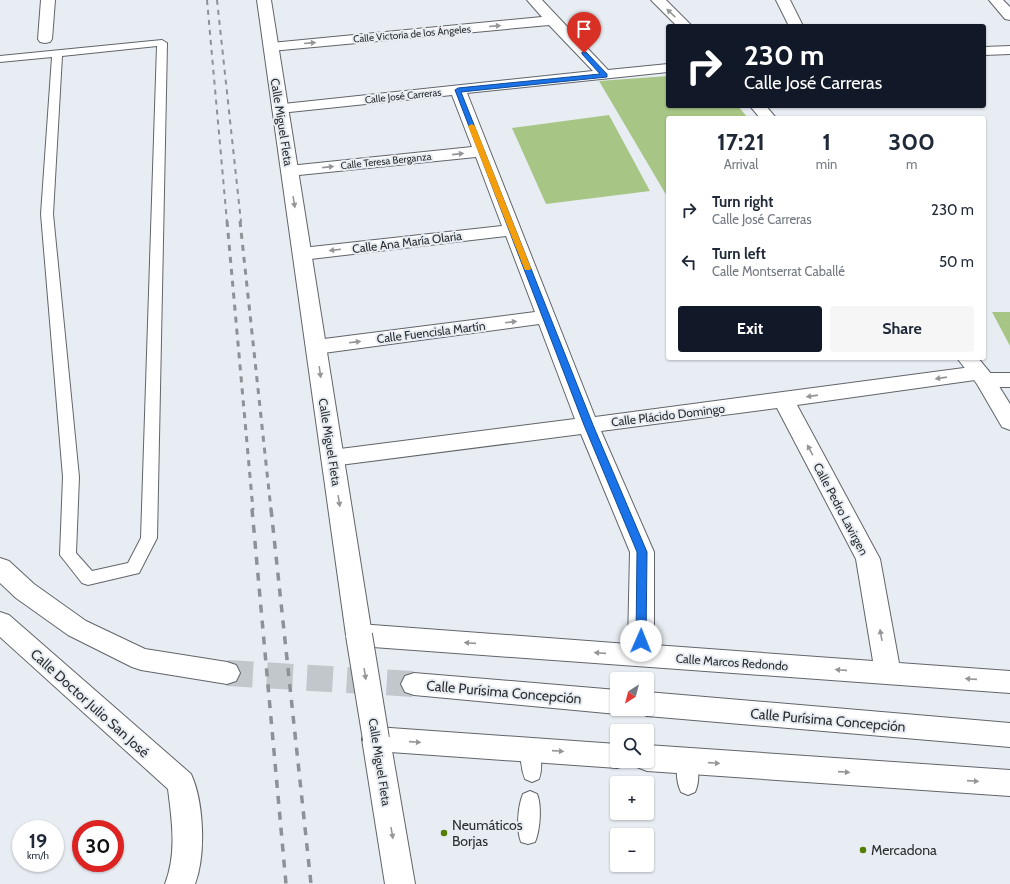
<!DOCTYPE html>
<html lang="en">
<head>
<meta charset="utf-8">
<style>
	body { margin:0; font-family:Cabin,sans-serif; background:#f6f6f7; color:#1f2937; height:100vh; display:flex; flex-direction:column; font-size:15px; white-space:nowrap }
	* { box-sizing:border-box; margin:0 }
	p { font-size:13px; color:#747a83 }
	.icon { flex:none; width:22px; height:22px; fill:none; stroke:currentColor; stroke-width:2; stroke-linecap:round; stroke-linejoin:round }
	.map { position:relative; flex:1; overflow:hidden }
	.panel { position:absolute; left:666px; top:116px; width:320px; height:244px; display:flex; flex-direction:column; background:#fff; border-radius:4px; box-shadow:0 1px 3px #0004 }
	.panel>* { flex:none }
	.banner { position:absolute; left:666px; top:24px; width:320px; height:84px; border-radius:4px; box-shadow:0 1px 3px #0004; background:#111827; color:#fff; overflow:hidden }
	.needle { width:26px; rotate:216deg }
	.buttons { position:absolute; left:610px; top:672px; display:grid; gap:8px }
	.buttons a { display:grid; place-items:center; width:44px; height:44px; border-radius:4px; background:#fff; box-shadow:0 1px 3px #0004; font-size:20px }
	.speed { position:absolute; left:12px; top:820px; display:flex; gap:8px; font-size:20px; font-weight:700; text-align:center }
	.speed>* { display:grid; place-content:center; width:52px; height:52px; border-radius:50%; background:#fff; box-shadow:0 1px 3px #0004; line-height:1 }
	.speed small { font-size:10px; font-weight:400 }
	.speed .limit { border:6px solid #d22; background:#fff; color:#111 }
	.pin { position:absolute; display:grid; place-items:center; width:34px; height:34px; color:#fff; margin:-41px -17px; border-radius:50% 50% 50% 0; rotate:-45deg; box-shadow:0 0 4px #0007 }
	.pin .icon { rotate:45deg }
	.me { position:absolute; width:44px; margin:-22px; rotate:1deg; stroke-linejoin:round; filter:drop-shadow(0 0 3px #0008) }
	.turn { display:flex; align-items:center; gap:14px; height:84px; padding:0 12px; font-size:18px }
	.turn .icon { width:52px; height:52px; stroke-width:2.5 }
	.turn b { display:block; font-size:28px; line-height:34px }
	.eta { display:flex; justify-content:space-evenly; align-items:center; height:68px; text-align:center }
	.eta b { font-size:24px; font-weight:800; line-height:28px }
	.action { display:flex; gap:8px; margin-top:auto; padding:8px 12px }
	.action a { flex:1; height:46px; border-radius:4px; background:#111827; color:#fff; font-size:16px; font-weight:800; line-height:46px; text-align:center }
	.action a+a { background:#f6f6f7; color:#1f2937 }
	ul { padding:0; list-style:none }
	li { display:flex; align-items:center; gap:12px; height:52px; padding:0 12px }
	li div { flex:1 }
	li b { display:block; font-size:15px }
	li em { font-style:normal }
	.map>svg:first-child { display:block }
	.green { fill:#a7c685 }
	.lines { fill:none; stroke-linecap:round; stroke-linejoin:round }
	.secondary-tunnel { stroke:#c2c7cc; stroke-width:26; stroke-dasharray:26 14; stroke-linecap:butt }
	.lane-casing { stroke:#61656a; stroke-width:2 }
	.street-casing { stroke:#61656a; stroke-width:2 }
	.secondary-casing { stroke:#61656a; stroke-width:2 }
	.lane { fill:#fff; fill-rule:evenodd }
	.street { fill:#fff; fill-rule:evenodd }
	.secondary { fill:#fff; fill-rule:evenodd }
	.rail-far2 { stroke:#8e9195; stroke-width:2; stroke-dasharray:5 5; stroke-linecap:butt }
	.rail-far1 { stroke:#8e9195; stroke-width:3; stroke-dasharray:6 6; stroke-linecap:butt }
	.rail { stroke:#8e9195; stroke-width:3.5; stroke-dasharray:8 8; stroke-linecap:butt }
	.secondary-bridge-casing { stroke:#61656a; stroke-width:28; stroke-linecap:butt }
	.secondary-bridge { stroke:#fff; stroke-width:26 }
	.oneway { fill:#969698 }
	.route { fill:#1a73e8; stroke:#114b97 }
	.slow { fill:#f59e0b }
	.poi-dot { fill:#547e00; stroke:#e8edf3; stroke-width:1.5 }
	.labels { text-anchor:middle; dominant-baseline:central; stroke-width:4; stroke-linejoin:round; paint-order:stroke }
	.far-street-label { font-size:10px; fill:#2c2e30; stroke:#e8edf3 }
	.street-label { font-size:12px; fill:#2c2e30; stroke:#e8edf3 }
	.near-street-label { font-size:14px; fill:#2c2e30; stroke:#e8edf3 }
	.near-poi-label { font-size:14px; fill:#2c2e30; stroke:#e8edf3; text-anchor:start }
</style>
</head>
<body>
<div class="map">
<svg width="1010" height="884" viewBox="0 0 1010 884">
	<rect width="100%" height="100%" fill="#e8edf3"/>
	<path class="green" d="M668,76V106H738L748,118H668V198L599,81Z
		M609,115L650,191L546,204L512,128Z
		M992,312H1010V346Z"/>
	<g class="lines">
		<path class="secondary-tunnel" d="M227,673L414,684"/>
		<g class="lane-casing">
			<path id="lane" d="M162,40L167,43L157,538L139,573L88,585L82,583L60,555L63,477L41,214L52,57L0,62V56ZM157,46L141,538L128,563L92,571L76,553L79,477L53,214L62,56Z
				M530,741L537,743C541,753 543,769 539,779L532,782L525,779C521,769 519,753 523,743Z
				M687,752L694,755C699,765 700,782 695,792L688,795L681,792C676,782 675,765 680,755Z
				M530,791L537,794C542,805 540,831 535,842L528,844L521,842C516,829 518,806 523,794Z"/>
		</g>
		<g class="street-casing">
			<path id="street" d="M41,0H55L52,39L50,42L45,43L40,42L38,39Z
				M527,0H542L608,70L668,64V72L467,93L595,417L979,366L986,368L989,373H1010V387H985L978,385L975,380L797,405L880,559L899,663L1010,671V693L359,646L350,642L346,635L350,628L359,624L628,644L630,552L581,434L332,466L324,464L321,458L324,452L332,450L575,419L539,324L316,354L309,352L306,347L309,342L316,340L535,312L506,236L302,260L295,258L293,254L295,250L302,248L502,226L476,157L289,176L283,175L281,171L283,167L289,166L472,147L452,95L280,113L274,111L272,108L274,105L593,71L549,25L271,51L266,50L264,47L266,44L271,43L542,17ZM777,408L856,559L873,661L654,645V552L601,431Z
				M776,0H790L803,26H789Z
				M1010,46V54L984,55V47Z
				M0,612L9,615L191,774C204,802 206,855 195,884H165C177,853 172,821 168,789L0,637Z
				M376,727L617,744V761H629L627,765L617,768L376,751L366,748L362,739L366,730Z
				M647,745L1010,770V796L647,771L637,767L634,761H647Z"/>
		</g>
		<g class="secondary-casing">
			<path id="secondary" d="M257,0H271L372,635L368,642L359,646L350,642L346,635Z
				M651,0H666L692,26H677Z
				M989,0H1003L1010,7V20L1005,19Z
				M750,106H766L776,118H760Z
				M957,358H978L992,375L1010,404V430L1002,427L977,384Z
				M0,558L9,561L34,584L86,621L145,649L227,662L236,665L240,673L236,681L227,684L141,670L132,667L68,635L16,598L0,583Z
				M414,673L617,690V709H627L617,714L414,695L405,692L401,684L405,676Z
				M647,692L1010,723V747L647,716L637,712L636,709H647Z
				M376,727L386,730L390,739L415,884H385L362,739L366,730Z"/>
		</g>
		<use href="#lane" class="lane"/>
		<use href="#street" class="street"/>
		<use href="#secondary" class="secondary"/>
		<path class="rail-far2" d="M207,0L227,222
			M217,0L241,222"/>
		<path class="rail-far1" d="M227,221L253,510
			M240,221L271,510"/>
		<path class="rail" d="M252,509L286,884
			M271,509L311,884"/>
		<g class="secondary-bridge-casing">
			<path id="secondary-bridge" d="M359,635L376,739"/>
		</g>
		<use href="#secondary-bridge" class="secondary-bridge"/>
	</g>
	<defs><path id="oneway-solid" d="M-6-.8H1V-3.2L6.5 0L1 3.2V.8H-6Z"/></defs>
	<g class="oneway">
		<use href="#oneway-solid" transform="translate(671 13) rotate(-137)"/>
		<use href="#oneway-solid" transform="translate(495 26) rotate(-5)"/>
		<use href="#oneway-solid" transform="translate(310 43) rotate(-5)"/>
		<use href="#oneway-solid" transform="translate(458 154) rotate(-6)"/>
		<use href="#oneway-solid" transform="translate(328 167) rotate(-6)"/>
		<use href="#oneway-solid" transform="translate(294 202) rotate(81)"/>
		<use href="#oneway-solid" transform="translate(335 250) rotate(173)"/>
		<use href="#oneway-solid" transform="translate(511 322) rotate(-7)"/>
		<use href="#oneway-solid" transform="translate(355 342) rotate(-7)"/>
		<use href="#oneway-solid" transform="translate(320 372) rotate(82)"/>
		<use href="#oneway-solid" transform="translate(941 378) rotate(172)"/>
		<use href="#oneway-solid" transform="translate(812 396) rotate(172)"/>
		<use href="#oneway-solid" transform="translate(810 450) rotate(-118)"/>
		<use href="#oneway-solid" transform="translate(339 501) rotate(81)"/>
		<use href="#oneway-solid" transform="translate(881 635) rotate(-100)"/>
		<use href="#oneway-solid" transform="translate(470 643) rotate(-176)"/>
		<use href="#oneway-solid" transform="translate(600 653) rotate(-176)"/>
		<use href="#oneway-solid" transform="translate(841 670) rotate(-176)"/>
		<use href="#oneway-solid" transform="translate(365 674) rotate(81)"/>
		<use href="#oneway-solid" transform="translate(971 679) rotate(-176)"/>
		<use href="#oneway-solid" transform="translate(415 742) rotate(4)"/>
		<use href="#oneway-solid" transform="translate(558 751) rotate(4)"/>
		<use href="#oneway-solid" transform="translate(714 763) rotate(4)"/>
		<use href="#oneway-solid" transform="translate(844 772) rotate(4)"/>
		<use href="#oneway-solid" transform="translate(973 781) rotate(4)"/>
		<use href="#oneway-solid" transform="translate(392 833) rotate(80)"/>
	</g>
	<path class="route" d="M582,52H586L607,74V77L461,92L593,425L647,552L646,641L645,644L641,645L637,644L636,641L637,552L584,425L455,90L458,88L600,74L582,54Z"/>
	<path class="slow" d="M472,124L475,126L531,268L530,270H525L524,268L468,126Z"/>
	<g class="poi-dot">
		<circle cx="444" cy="833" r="4"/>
		<circle cx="863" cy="850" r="4"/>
	</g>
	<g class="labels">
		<g class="far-street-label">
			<text transform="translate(412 34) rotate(-5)">Calle Victoria de los Ángeles</text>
			<text transform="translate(403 96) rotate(-6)">Calle José Carreras</text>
			<text transform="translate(386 161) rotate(-6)">Calle Teresa Berganza</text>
		</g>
		<g class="street-label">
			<text transform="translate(282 122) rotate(81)">Calle Miguel Fleta</text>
			<text transform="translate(407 242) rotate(-7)">Calle Ana María Olaria</text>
			<text transform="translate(431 332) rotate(-7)">Calle Fuencisla Martín</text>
			<text transform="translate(668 415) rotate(-7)">Calle Plácido Domingo</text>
			<text transform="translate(330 442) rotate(81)">Calle Miguel Fleta</text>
			<text transform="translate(841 509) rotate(62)">Calle Pedro Lavirgen</text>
			<text transform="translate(732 662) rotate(4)">Calle Marcos Redondo</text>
			<text transform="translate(380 762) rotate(81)">Calle Miguel Fleta</text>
		</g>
		<g class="near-street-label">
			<text transform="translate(504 692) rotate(5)">Calle Purísima Concepción</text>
			<text transform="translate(90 703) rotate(42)">Calle Doctor Julio San José</text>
			<text transform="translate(828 720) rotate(5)">Calle Purísima Concepción</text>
		</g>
		<g class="near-poi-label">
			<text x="452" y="825">Neumáticos<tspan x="452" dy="16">Borjas</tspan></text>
			<text x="871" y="850">Mercadona</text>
		</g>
	</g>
</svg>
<div class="buttons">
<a><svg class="needle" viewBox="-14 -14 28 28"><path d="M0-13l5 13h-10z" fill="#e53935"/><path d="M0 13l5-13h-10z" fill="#747a83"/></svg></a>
<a><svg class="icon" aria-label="search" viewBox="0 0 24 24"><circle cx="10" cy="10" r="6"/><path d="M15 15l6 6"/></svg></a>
<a>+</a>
<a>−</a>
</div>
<div class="speed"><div>19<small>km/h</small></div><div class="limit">30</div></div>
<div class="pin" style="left:584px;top:53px;background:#d93025"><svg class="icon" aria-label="arrive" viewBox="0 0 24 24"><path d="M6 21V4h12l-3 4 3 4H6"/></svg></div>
<svg class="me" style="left:641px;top:641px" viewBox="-20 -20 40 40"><circle r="19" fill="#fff"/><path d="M0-13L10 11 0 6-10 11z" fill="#1a73e8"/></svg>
<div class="banner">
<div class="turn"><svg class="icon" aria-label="right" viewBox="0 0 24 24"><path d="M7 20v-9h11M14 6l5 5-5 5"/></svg><div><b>230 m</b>Calle José Carreras</div></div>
</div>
<section class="panel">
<div class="eta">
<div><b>17:21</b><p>Arrival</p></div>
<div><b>1</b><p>min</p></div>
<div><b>300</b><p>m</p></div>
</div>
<ul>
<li><svg class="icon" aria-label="right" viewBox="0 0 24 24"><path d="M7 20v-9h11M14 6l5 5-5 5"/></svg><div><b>Turn right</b><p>Calle José Carreras</p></div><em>230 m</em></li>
<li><svg class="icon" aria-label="left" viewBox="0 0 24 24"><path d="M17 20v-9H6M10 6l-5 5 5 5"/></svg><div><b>Turn left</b><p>Calle Montserrat Caballé</p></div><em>50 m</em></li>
</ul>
<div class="action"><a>Exit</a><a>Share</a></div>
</section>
</div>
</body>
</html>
